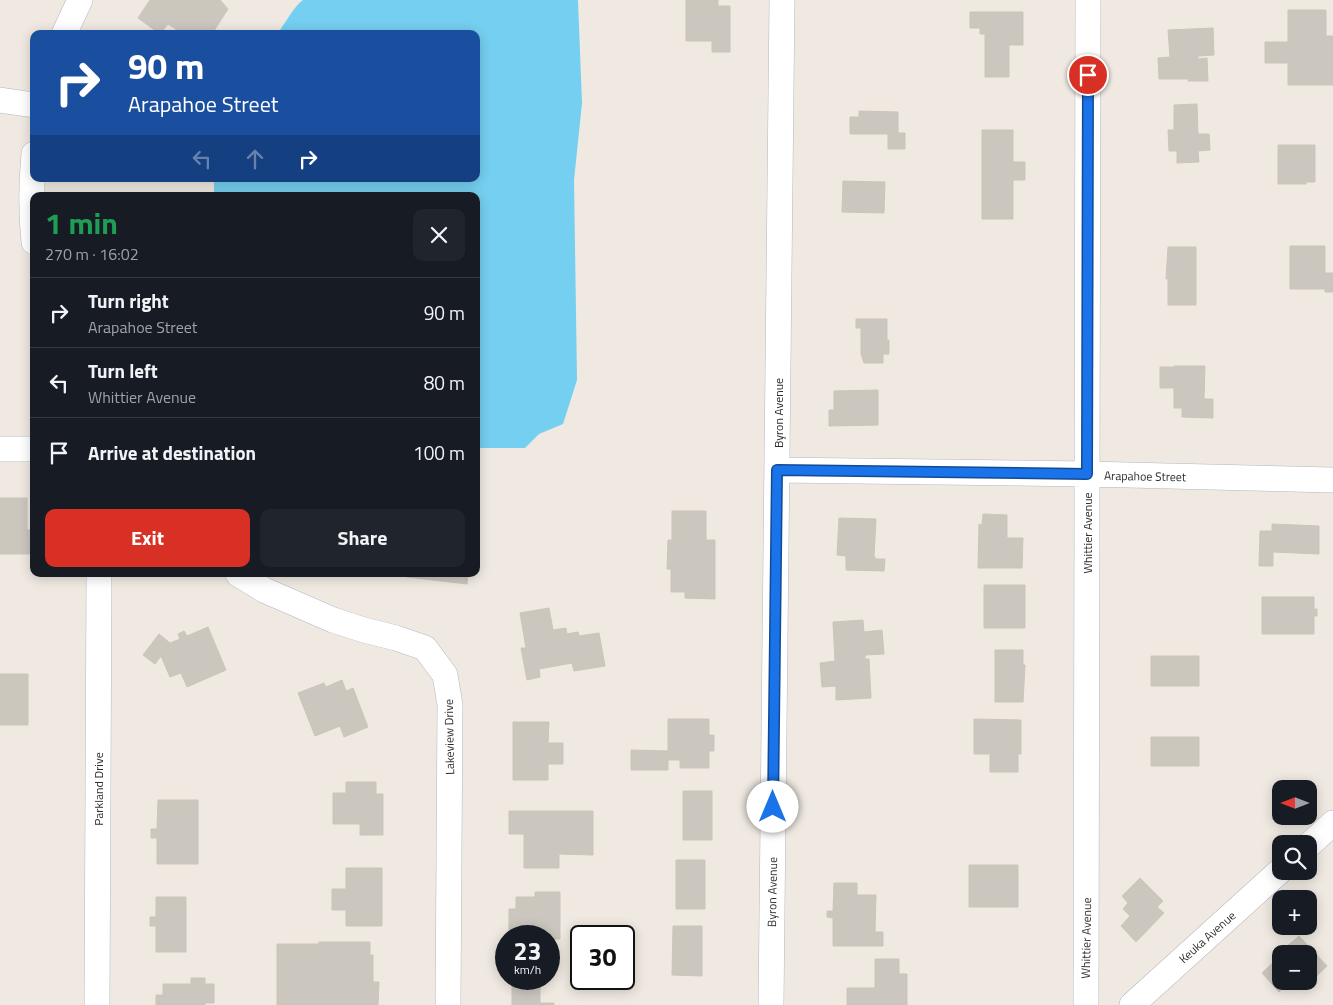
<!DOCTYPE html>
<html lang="en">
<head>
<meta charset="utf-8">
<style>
	body { margin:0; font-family:"Titillium Web",sans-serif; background:#20242c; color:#f1f3f6; height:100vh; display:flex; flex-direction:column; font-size:19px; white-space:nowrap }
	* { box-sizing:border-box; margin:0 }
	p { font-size:16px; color:#9ea1a6 }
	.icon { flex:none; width:28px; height:28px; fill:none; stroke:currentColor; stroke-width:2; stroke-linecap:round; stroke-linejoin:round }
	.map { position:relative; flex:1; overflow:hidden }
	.panel { position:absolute; left:30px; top:192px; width:450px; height:385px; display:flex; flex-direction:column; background:#171b24; border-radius:10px; box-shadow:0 2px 12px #0003 }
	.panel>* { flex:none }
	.banner { position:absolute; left:30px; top:30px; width:450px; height:152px; border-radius:10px; box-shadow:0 2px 12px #0003; background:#1a4fa0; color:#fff; overflow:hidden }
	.needle { width:32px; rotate:270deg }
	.buttons { position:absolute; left:1272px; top:780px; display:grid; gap:10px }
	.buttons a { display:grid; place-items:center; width:45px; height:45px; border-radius:10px; background:#171b24; box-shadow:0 2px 12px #0003; font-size:25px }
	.speed { position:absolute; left:495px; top:925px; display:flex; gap:10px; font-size:25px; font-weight:700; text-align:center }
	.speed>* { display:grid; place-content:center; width:65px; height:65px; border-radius:50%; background:#171b24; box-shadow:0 2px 12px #0003; line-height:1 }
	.speed small { font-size:12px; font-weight:400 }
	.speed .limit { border:2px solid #111; border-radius:8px; background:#fff; color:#111 }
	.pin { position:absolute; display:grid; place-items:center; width:42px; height:42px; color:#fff; margin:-21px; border:2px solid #fff; border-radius:50%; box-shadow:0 1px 5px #0007 }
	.me { position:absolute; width:55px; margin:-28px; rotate:0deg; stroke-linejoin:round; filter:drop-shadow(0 0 4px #0008) }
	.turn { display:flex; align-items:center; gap:18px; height:105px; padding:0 15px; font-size:22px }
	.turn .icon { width:65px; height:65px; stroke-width:2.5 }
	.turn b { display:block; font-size:35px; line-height:42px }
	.lanes { display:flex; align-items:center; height:48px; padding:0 15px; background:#0003; justify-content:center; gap:25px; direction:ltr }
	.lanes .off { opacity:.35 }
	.round { display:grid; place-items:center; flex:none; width:52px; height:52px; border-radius:10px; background:#20242c }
	.head { display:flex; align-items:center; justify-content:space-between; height:85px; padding:0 15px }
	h1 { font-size:30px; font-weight:700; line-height:38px; color:#1e9e55 }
	.primary-button { display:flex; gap:10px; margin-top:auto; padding:10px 15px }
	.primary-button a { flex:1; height:58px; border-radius:10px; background:#d93025; color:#fff; font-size:20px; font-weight:700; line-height:58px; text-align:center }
	.primary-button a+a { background:#20242c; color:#f1f3f6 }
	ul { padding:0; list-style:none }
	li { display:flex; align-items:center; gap:15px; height:70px; padding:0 15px; border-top:1px solid #363941 }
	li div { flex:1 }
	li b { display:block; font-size:19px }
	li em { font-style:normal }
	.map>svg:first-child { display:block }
	.water { fill:#75cff0 }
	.building { fill:#cbc7bf; stroke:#cbc5ba }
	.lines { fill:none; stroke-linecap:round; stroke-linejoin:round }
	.minor-casing { stroke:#b4b7c1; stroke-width:26 }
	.minor { stroke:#fff; stroke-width:25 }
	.route-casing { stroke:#114b97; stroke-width:12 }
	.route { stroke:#1a73e8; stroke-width:9 }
	.labels { text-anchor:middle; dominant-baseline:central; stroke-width:5; stroke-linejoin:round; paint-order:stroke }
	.street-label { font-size:12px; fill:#2e2e2e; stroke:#fff }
</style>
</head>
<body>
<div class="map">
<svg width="1333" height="1005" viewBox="0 0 1333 1005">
	<rect width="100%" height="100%" fill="#efe9e1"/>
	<path class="water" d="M303,0H578L582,103L574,180L577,380L563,424L539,434L525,448H476V196H214V179H476V34H277C285,24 294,6 303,0Z"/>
	<path class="building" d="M150,0H220L228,9L212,34H183L168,24L160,34L138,18Z
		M686,0H718V6H730V52H712V41H686Z
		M1288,10H1326V36H1333V85H1288V63H1265V42H1288Z
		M970,12H1023V45H1009V77H985V34H980V28H970Z
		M1213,28L1214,55L1198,56V59L1207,58L1208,81H1188V71L1187,79H1159L1158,58L1170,57L1168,30Z
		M1197,104L1198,134H1209L1210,150L1198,151L1199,162L1177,163V151H1169L1168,130H1174V105Z
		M859,111L898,112V133H905V149H888V134H850V117H859Z
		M982,130H1013V162H1025V180H1013V219H982Z
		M1278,145H1315V182H1306V184H1278Z
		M843,181L885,182L884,213L842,212Z
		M1290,246H1325V273H1333V292H1325V289H1290Z
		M1168,247H1196V305H1168V279H1166Z
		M856,319H887V340H889V354H883V363H864L861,354V328H856Z
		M1174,366H1205L1204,399H1213V418L1182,417V408H1174V388H1160V367H1174Z
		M878,390V425L829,426V410H834V391Z
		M0,498H27V530H34V554H0Z
		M672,511H706V540H715V599L685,598V592H671V569H667L668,540H672Z
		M983,514L1007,515V538H1023L1022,568H978L979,524L982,525Z
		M839,518L876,519L874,556L876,559H885L884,571L846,570V556L837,555Z
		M1272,524L1319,526V554L1273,552V566H1259L1260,531H1272Z
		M407,574H468L467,584L407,577Z
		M984,585H1025V628H984Z
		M1262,597H1314V609H1317V616H1314V634H1262Z
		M549,608L553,630L566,628L567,634L578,632L579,636L599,633L605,666L574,671L572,663L539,669L540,677L527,680L521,648H526L520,613Z
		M863,620L864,632L882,630L884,654L865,655V659H869L871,698L836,700V686L822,687L820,663L835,661L833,622Z
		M208,627L226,670L187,687L181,673L170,677L161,656L155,664L143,655L159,634L170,643L180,639L178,634L184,631L187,636Z
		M995,650H1023V665H1025L1023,702H995Z
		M1151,656H1199V686H1151Z
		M0,674H28V725H0Z
		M342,680L346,691L353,688L368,727L344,737L340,726L315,736L298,693L324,683L326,687Z
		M668,719H709V735H714V751H709V768H680V760H668V770H631V750L668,751Z
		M974,719L1021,720V754H1018V772H990V754H974Z
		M513,722H549L548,743H563V764H548V780H513Z
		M1151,737H1199V766H1151Z
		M346,782H376V794H383V835H360V824H333V793H346Z
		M683,791H712V840H683Z
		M158,800H198V864H157V838H151V829H157Z
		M509,811H593V855L559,854V868H524V834H509Z
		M676,860H705V909H676Z
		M969,865H1018V907H969Z
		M346,868H382V926H346V910H332V889H346Z
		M1140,878L1163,901L1157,907L1164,913L1136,942L1121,926L1130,916L1123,909L1128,903L1122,896Z
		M834,883H857V895H876L875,932H883V946H833V918L827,917V911H833Z
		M535,892H560V939H549V936H509V909H516V897H535Z
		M156,897H186V952H156V926H150V917H156Z
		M673,926H702V976L672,975Z
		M1299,936L1327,966L1302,990L1293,981H1309V954H1282L1287,949L1286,947Z
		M319,942H370V955H373V982H379L378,1005H277V944H319Z
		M1281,955V981H1290L1279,992L1262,973Z
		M875,959H899V974H907V1005H847V988H875Z
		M191,978H205V984H214V1003H205V1005H156V995H163V984H191Z
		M512,982H540V1003H554V1005H512Z"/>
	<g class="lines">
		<g class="minor-casing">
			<path id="minor" d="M64,34L80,0
				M0,100L34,105
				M34,154C31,184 31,213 34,242
				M0,449H34
				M777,470L1087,474L1333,480
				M238,574L264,590L333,620L364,630L396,638L425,648L445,675L450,705L448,1005
				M1309,845L1333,823
				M97,1005L99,574
				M771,1005L782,0
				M1086,1005L1088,0
				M1132,1005L1281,870"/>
		</g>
		<use href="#minor" class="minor"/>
	</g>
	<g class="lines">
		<g class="route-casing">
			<path id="route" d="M773,807L777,470L1087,474L1088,75"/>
		</g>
		<use href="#route" class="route"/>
	</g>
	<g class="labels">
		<g class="street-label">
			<text transform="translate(778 413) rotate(-90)">Byron Avenue</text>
			<text transform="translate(1145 476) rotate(1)">Arapahoe Street</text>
			<text transform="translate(1087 533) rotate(-90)">Whittier Avenue</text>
			<text transform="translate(449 737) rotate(-91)">Lakeview Drive</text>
			<text transform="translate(98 789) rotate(-90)">Parkland Drive</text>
			<text transform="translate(772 892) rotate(-89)">Byron Avenue</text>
			<text transform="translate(1207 937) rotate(-42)">Keuka Avenue</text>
			<text transform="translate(1086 938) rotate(-89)">Whittier Avenue</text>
		</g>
	</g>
</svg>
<div class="buttons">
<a><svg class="needle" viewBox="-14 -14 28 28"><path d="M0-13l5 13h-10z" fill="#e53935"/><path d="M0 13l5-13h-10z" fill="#9ea1a6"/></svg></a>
<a><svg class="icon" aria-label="search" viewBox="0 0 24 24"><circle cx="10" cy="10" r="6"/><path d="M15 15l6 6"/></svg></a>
<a>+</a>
<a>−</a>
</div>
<div class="speed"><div>23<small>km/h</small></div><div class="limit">30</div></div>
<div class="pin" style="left:1088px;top:75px;background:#d93025"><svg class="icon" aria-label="arrive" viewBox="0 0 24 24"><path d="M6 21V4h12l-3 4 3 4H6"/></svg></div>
<svg class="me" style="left:773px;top:807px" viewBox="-20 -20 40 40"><circle r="19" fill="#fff"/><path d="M0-13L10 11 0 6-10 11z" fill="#1a73e8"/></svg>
<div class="banner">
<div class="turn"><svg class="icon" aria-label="right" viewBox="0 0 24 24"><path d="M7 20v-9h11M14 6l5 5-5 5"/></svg><div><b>90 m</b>Arapahoe Street</div></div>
<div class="lanes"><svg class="icon off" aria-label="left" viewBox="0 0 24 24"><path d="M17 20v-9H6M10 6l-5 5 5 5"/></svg><svg class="icon off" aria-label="ahead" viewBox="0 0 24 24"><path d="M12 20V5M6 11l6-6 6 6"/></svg><svg class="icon" aria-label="right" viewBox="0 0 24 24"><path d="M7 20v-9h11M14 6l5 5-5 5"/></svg></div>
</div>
<section class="panel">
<div class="head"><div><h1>1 min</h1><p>270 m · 16:02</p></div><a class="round"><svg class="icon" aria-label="close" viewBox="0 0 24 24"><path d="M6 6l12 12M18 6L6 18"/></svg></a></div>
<ul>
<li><svg class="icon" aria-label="right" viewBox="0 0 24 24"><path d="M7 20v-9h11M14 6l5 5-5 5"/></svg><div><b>Turn right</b><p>Arapahoe Street</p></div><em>90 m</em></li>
<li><svg class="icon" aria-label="left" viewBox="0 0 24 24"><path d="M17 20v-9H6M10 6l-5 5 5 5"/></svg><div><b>Turn left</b><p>Whittier Avenue</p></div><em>80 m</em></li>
<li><svg class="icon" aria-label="arrive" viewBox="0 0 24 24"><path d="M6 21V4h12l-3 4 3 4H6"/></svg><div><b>Arrive at destination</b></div><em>100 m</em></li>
</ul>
<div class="primary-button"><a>Exit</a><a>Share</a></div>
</section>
</div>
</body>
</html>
